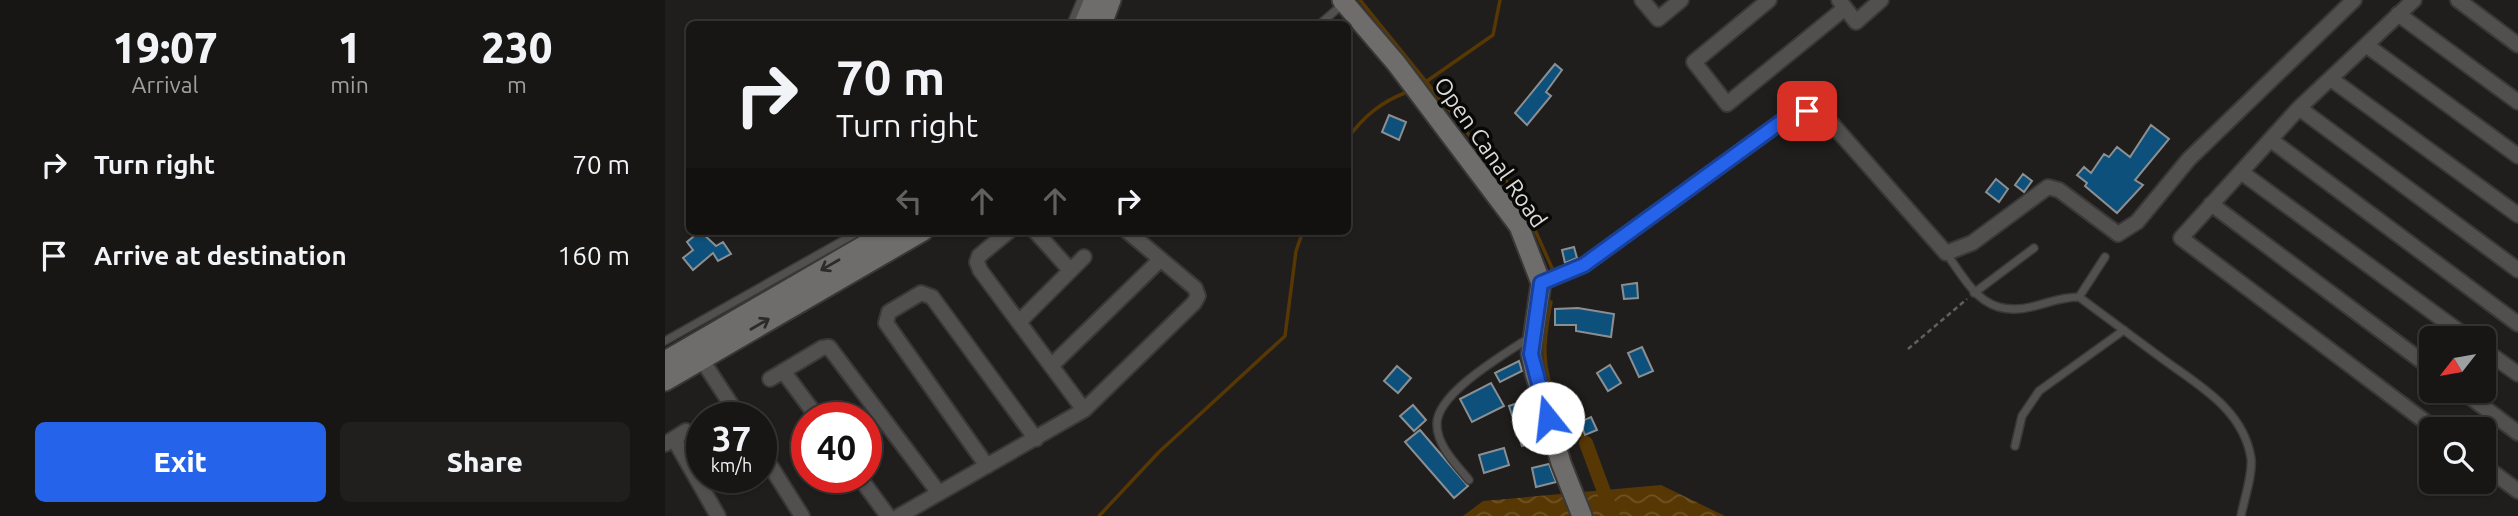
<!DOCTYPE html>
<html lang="en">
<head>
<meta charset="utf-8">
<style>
	body { margin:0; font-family:Ubuntu,sans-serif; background:#201f1e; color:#f1f3f6; height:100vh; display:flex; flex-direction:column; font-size:26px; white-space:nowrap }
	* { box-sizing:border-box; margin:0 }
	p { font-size:23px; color:#9e9fa0 }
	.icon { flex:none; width:38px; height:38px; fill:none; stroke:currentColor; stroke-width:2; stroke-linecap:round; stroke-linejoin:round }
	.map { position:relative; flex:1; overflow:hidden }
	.panel { display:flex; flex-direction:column; background:#171615; width:665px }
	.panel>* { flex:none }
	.top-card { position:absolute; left:21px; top:21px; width:665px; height:214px; border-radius:10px; box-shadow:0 2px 5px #0004,0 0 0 2px #363534; background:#171615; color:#f1f3f6; overflow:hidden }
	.needle { width:46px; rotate:239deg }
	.buttons { position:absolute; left:1754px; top:326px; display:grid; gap:14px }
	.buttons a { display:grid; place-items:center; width:77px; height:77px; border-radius:10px; background:#171615; box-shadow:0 2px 5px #0004,0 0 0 2px #363534; font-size:35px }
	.speed { position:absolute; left:21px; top:402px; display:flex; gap:14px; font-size:35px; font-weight:700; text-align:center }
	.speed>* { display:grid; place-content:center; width:91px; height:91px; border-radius:50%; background:#171615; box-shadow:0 2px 5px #0004,0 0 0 2px #363534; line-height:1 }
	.speed small { font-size:18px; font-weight:400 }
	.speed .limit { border:10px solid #d22; background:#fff; color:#111 }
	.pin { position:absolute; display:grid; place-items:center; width:60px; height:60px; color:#fff; margin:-30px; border-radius:14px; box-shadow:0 4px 10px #0006 }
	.me { position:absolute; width:77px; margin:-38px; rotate:344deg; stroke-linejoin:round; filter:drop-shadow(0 0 5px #0008) }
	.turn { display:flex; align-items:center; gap:24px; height:147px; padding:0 35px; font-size:32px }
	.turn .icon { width:91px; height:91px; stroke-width:2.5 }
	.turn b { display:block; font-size:49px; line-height:60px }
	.lanes { display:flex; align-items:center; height:66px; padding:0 35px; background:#0003; justify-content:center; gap:35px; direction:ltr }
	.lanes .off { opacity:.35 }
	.eta { display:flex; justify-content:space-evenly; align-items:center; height:119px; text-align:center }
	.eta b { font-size:42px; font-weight:800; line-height:49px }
	.cta { display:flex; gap:14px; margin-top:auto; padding:14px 35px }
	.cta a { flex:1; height:80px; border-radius:10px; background:#2563eb; color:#fff; font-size:28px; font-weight:800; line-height:80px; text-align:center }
	.cta a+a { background:#201f1e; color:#f1f3f6 }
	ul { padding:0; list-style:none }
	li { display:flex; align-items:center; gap:21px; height:91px; padding:0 35px }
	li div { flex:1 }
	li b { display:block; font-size:26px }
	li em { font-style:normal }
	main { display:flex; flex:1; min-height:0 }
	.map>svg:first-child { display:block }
	.water { fill:url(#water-waves) }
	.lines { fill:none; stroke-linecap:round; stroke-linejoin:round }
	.stream { stroke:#573703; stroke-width:3.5 }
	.canal { stroke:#573703; stroke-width:14 }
	.building { fill:#0c507b; stroke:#8c8f91; stroke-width:2 }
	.lane-casing { stroke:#393836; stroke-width:10 }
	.street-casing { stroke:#393836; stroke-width:18 }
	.secondary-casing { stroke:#393836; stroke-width:23 }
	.path { stroke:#605f5d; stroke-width:2.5; stroke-dasharray:5 3.5; stroke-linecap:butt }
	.lane { stroke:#51504f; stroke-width:7 }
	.street { stroke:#51504f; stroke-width:14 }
	.secondary { stroke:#6e6d6b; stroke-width:19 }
	.oneway { stroke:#2c2b2a }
	.route-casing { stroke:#184099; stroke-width:18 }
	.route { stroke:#2563eb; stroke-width:12 }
	.labels { text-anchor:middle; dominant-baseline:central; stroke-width:7; stroke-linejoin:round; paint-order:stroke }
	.street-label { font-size:23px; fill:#dcdbd9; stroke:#080807 }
</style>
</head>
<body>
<main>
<section class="panel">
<div class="eta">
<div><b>19:07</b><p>Arrival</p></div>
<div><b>1</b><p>min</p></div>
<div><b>230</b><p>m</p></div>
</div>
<ul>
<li><svg class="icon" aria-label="right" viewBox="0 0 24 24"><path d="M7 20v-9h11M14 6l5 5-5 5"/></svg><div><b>Turn right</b></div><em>70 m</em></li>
<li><svg class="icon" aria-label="arrive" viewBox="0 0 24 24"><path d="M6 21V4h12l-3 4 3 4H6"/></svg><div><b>Arrive at destination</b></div><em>160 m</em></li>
</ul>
<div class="cta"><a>Exit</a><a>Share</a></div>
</section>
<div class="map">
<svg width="1853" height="516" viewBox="0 0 1853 516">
	<defs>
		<pattern id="water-waves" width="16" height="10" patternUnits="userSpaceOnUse" patternTransform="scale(1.75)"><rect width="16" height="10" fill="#573703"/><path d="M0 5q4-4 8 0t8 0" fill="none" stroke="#6f5327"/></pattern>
	</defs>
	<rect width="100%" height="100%" fill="#1f1e1c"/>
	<path class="water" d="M996,485L1060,516H798L818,501Z"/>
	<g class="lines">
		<path class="stream" d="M695,0L840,179L862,212L887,268
			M762,81L828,35L835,0
			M682,139C699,116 716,102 742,92
			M886,302C879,338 874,370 894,402C904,416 913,428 921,443
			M434,516L494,452L620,336L631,251L638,231"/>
		<path class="canal" d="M921,443L948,516"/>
	</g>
	<path class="building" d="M890,64L897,70L881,92L886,96L862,125L850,113Z
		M724,115L741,122L734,140L717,132Z
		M1486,125L1504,139L1470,180L1478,185L1452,213L1420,186L1422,183L1412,175L1419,167L1426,173L1439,154L1444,157L1452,147L1465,157Z
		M1358,174L1367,181L1359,192L1350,185Z
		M1331,179L1343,189L1334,202L1321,192Z
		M35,231L51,246L58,242L66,254L53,261L48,253L28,270L18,258L28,250L22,242Z
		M909,247L912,258L900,263L897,250Z
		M972,283L973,298L959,299L957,285Z
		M913,308L949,314L946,337L911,331V325H890V309Z
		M977,347L988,371L974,377L963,353Z
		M854,361L857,371L835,382L830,373Z
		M945,365L956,383L943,391L932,373Z
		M732,366L746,378L733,393L719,381Z
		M826,383L839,406L807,422L795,399Z
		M865,399L877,440L857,446L844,406Z
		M748,405L761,420L749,431L735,416Z
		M926,417L932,430L920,435L915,422Z
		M755,430L803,486L789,498L740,442Z
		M839,448L844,465L819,473L814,455Z
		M884,464L891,482L871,487L867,468Z"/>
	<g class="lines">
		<g class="lane-casing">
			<path id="lane" d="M406,24L416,0
				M655,24L679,3
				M1281,253C1305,286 1319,318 1366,307C1383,303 1396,297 1414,297C1441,317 1468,337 1495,357C1531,384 1578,408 1586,458C1588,475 1579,499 1576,516
				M1309,293L1369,248
				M1414,297L1440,257
				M0,341L195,231
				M1350,446L1357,416L1374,391L1459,330
				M804,480C792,465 772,446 772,425C770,394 841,353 864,338"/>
		</g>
		<g class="street-casing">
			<path id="street" d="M977,0L993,19L1016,0
				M1104,0L1029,62L1062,104L1180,8
				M1174,0L1191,22L1216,0
				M1749,0L1634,108L1516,238L1770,429
				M1793,0L1853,45
				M1733,14L1853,102
				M1701,45L1853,156
				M1666,79L1853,215
				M1634,108L1853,270
				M1606,140L1853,324
				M1576,172L1803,338
				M1546,204L1766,368
				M344,231L314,256L312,262L315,270L419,410
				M370,231L405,270
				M876,283L919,265L1120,119L1142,112L1167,124L1281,253L1307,243L1383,187L1394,190L1453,234L1472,222L1524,159L1689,0
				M354,322L419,257
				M1818,349L1853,374
				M33,354L75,418
				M386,366L495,260
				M118,371L153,418
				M105,379L157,348L164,347L274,493
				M1796,390L1853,433
				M9,439L53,516
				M0,444L21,431
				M96,451L137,516
				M1818,465L1853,491
				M322,466L221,323L224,312L256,293L267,297L371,439
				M195,478L223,516
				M234,516L419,410L529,303L533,296L530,288L462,231"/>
		</g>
		<g class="secondary-casing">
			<path id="secondary" d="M677,0L731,63L854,226L876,283L866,354L870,373L896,463L917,516
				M419,24L429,0
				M437,24L446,0
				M0,361L224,231
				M0,381L258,231"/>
		</g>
		<path class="path" d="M1243,349L1302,299"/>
		<use href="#lane" class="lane"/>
		<use href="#street" class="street"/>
		<use href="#secondary" class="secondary"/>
	</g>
	<defs><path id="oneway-shaft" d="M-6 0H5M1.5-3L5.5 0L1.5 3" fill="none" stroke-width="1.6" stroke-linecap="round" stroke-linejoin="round" transform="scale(1.75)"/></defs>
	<g class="oneway">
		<use href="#oneway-shaft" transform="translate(165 265) rotate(150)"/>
		<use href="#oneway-shaft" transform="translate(95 324) rotate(-30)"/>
	</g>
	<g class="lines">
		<g class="route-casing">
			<path id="route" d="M883,418L866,354L876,283L919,265L1120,119L1142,111"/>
		</g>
		<use href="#route" class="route"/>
	</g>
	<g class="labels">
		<g class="street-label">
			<text transform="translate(826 152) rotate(55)">Open Canal Road</text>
		</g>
	</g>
</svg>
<div class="buttons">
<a><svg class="needle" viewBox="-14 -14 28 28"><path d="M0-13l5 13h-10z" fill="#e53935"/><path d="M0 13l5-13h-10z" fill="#9e9fa0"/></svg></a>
<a><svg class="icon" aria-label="search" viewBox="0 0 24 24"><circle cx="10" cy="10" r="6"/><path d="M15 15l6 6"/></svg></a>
</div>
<div class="speed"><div>37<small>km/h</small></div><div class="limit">40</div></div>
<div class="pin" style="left:1142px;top:111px;background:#d93025"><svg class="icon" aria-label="arrive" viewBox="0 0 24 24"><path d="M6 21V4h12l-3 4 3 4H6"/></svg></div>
<svg class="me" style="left:883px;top:418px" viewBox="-20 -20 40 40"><circle r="19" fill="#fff"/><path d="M0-13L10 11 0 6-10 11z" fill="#2563eb"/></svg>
<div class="top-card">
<div class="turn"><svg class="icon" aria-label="right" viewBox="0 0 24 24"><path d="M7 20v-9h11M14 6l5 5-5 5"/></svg><div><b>70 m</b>Turn right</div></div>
<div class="lanes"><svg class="icon off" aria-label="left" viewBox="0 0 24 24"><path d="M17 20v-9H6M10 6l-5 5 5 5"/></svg><svg class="icon off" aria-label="ahead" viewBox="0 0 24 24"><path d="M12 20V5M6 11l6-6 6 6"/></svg><svg class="icon off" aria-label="ahead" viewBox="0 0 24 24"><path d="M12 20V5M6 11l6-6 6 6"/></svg><svg class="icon" aria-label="right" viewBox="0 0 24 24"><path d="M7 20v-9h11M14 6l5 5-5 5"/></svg></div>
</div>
</div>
</main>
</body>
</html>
